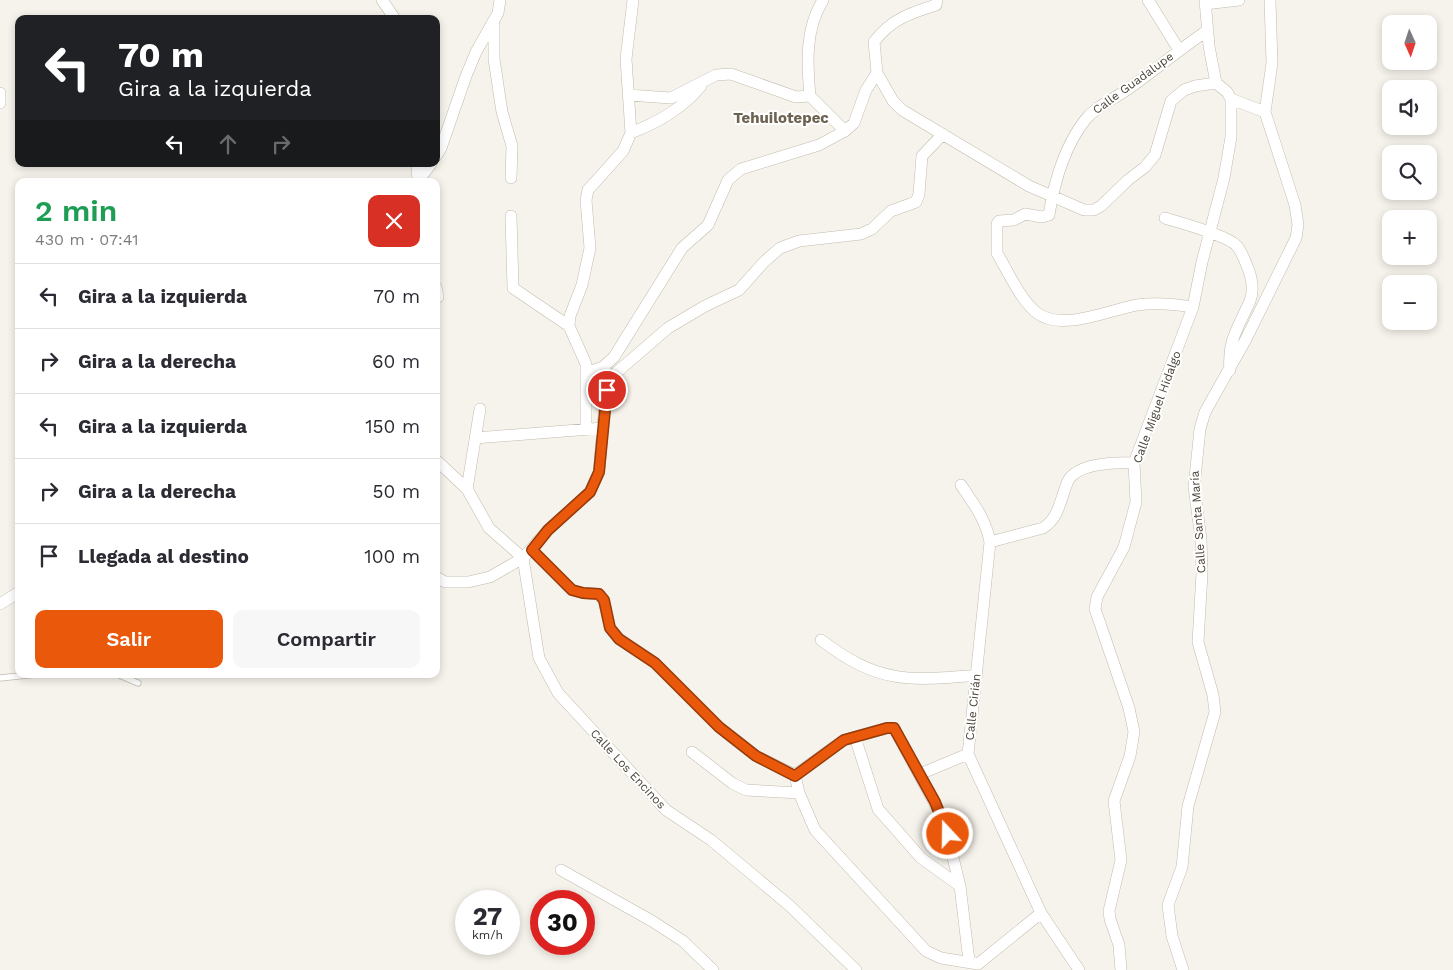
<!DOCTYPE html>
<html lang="es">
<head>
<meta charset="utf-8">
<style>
	body { margin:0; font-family:"Work Sans",sans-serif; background:#f7f7f7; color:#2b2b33; height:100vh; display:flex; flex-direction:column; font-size:19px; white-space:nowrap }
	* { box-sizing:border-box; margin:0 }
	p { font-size:16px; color:#7c7c81 }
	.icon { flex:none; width:28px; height:28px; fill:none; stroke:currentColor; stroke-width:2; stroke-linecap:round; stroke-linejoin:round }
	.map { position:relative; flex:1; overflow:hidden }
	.panel { position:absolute; left:15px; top:178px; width:425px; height:500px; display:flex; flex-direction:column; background:#fff; border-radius:10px; box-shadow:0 2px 8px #0003 }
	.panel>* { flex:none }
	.banner { position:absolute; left:15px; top:15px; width:425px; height:152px; border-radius:10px; box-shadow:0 2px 8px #0003; background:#202124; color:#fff; overflow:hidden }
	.needle { width:32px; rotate:177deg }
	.tools { position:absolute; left:1382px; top:15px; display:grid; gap:10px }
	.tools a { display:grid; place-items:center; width:55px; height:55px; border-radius:10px; background:#fff; box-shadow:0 2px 8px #0003; font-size:25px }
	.speed { position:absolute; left:455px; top:890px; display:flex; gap:10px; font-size:25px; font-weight:700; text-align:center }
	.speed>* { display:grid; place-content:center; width:65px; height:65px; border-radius:50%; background:#fff; box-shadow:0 2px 8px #0003; line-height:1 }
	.speed small { font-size:12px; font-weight:400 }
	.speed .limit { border:8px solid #d22; background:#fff; color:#111 }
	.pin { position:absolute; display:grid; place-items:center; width:42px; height:42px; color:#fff; margin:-21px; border:2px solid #fff; border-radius:50%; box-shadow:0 1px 5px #0007 }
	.me { position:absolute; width:55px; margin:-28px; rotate:339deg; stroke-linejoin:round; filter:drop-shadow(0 0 4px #0008) }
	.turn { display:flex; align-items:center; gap:18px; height:105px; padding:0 20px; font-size:22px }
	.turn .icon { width:65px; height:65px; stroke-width:2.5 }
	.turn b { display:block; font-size:35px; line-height:42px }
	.lanes { display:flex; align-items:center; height:48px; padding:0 20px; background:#0003; justify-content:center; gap:25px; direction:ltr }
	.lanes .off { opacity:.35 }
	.round { display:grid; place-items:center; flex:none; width:52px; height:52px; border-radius:10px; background:#f7f7f7 }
	.summary { display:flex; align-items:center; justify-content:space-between; height:85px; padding:0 20px }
	h1 { font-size:30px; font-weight:600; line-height:38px; color:#1e9e55 }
	.button { display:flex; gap:10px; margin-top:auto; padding:10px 20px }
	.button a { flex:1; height:58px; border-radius:10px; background:#ea580c; color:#fff; font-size:20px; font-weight:600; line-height:58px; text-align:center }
	.button a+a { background:#f7f7f7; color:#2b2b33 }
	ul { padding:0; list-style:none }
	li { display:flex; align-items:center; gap:15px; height:65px; padding:0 20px; border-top:1px solid #e1e1e2 }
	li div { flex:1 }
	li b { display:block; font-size:19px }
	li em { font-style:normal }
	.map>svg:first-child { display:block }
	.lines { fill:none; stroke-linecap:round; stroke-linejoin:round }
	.lane-casing { stroke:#c2bbae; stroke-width:7 }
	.street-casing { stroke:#c2bbae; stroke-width:12 }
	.lane { stroke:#fff; stroke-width:5.5 }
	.street { stroke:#fff; stroke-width:11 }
	.route-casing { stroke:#983908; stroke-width:12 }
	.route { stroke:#ea580c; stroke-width:9 }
	.labels { text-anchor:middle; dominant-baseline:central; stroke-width:4; stroke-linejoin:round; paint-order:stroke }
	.street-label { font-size:12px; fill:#4b4439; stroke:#fff }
	.quarter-label { font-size:15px; font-weight:bold; fill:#6e6250; stroke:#fff }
</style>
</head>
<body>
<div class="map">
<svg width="1453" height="970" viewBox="0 0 1453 970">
	<rect width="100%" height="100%" fill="#f6f3ec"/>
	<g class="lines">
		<g class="lane-casing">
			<path id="lane" d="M117,674L138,683
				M0,678L38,674"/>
		</g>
		<g class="street-casing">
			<path id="street" d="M382,0L395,19
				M1148,0L1179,50
				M1205,4L1239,0
				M494,24V59L502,112L512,146L511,178
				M877,73L893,101L902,110L1029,186L1084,210H1094L1101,206L1128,180L1145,167L1155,155L1171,101L1184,90L1195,86L1216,83
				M0,93V103
				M628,95L671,98L716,75L731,74L796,97L810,96L845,131
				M810,96C807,63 805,29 823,0
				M1231,99L1265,112
				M631,133C658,122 682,109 701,86
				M436,156L441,148L466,76L476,52L498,13L500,0
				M417,164L418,181
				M418,181L431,164
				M511,216L513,288L569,326
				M1165,218C1180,223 1227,235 1237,246C1242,252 1246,263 1249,271C1252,280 1254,291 1250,301C1239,326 1227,341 1230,370
				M436,287L438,297
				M1193,307C1174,304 1156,302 1137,305C1109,310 1062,332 1037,313C1021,301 1007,270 997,253V224L999,221L1014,220L1025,214L1042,217L1049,215C1054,183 1065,146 1085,120C1096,106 1114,99 1128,89C1155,70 1180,49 1208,30
				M603,367L614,357L682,248L708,225L728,180L741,169L819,145L845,131L854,123L866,90L877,73L874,42C890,20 910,13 936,5L937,0
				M586,373V428
				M610,378L668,328L705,306L739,290L764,262L780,248L799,241L861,234L872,229L891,211L916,202L919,194L922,156L943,134
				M475,438L603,428
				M436,460L467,489L489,528L523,558
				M961,485C974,504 986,520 990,542L968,754L1041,913L1079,970
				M467,489L480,409
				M990,542L1043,528C1060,517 1060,499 1068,481C1077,463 1117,462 1134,463
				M532,550L572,590L583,593L599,594L604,601L610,628L619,639L655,663L719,727L756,756L795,775L799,793L815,830L926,951L941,958L978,964L1041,913
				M523,558L539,658L558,693L666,810L711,840L790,906L856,970
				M436,577L445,582H468L490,577L523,558L548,530L590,492L599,472L605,402L610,378L603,367L586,373V364L569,326L570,316L582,285L590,248L586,200L588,190L623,151L631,133L626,59L633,0
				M0,604L19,592
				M821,640C879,684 908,681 977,675
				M855,737L878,809L921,858L960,886
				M692,752L732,783L746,790L799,793
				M920,774L968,754
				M795,775L844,740L887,728H894L944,821L960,886L969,961
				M561,870L652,921L683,941L713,970
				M1121,970L1119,945L1110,919L1109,911L1121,860L1114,801L1130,756L1134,732L1129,708L1095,609L1097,597L1124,547L1136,502L1134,463L1193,307L1202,262L1224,178L1231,137V99L1227,92L1216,83L1209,46L1205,0
				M1183,970L1172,936L1168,905L1182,867L1188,806L1215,712L1213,695L1198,642L1202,573L1201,539L1194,487L1200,429L1205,412L1246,339L1296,238L1298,225L1295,205L1265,112L1272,63L1270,0"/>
		</g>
		<use href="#lane" class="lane"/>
		<use href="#street" class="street"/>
	</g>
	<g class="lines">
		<g class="route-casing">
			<path id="route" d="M607,390L599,472L590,492L548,530L532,550L572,590L583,593L599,594L604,600L610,628L619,639L655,663L719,727L756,756L795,776L844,740L887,728H894L935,802L948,834"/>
		</g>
		<use href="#route" class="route"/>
	</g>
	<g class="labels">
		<g class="street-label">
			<text transform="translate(1133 83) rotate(-36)">Calle Guadalupe</text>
			<text transform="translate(1157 407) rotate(-70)">Calle Miguel Hidalgo</text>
			<text transform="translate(1198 522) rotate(-94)">Calle Santa María</text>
			<text transform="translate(973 707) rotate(-84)">Calle Cirián</text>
			<text transform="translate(628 769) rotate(47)">Calle Los Encinos</text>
		</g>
		<g class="quarter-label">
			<text x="781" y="118">Tehuilotepec</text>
		</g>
	</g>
</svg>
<div class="tools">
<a><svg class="needle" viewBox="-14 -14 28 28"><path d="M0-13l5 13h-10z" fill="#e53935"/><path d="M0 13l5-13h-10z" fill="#7c7c81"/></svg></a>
<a><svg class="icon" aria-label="sound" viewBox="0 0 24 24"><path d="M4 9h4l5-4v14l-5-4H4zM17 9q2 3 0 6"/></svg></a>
<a><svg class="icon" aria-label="search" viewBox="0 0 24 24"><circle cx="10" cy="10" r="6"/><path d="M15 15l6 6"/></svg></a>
<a>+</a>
<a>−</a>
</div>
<div class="speed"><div>27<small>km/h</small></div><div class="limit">30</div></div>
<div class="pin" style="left:607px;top:390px;background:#d93025"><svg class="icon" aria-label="arrive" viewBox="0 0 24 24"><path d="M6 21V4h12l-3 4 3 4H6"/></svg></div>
<svg class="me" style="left:948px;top:834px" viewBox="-20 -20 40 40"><circle r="17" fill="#ea580c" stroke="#fff" stroke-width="3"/><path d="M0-11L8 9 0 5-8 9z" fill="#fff"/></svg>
<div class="banner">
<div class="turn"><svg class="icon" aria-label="left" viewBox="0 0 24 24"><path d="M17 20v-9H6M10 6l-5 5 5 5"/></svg><div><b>70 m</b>Gira a la izquierda</div></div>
<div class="lanes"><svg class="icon" aria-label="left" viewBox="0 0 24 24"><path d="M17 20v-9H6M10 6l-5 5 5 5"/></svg><svg class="icon off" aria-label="ahead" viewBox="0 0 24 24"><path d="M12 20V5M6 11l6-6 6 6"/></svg><svg class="icon off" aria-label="right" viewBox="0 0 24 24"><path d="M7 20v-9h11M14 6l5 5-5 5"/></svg></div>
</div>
<section class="panel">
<div class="summary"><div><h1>2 min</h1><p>430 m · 07:41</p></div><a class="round" style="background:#d93025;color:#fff"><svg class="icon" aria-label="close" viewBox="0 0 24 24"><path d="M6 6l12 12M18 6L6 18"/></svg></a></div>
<ul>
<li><svg class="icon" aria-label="left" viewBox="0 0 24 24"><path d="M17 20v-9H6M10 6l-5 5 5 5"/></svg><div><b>Gira a la izquierda</b></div><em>70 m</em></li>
<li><svg class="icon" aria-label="right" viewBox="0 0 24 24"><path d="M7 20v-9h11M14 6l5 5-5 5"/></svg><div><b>Gira a la derecha</b></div><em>60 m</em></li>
<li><svg class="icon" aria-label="left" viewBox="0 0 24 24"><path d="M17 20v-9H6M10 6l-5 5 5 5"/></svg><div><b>Gira a la izquierda</b></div><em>150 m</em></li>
<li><svg class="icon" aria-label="right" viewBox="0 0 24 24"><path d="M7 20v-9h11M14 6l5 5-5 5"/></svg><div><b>Gira a la derecha</b></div><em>50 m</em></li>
<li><svg class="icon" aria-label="arrive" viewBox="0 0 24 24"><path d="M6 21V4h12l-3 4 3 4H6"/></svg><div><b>Llegada al destino</b></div><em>100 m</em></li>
</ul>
<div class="button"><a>Salir</a><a>Compartir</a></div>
</section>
</div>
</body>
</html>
